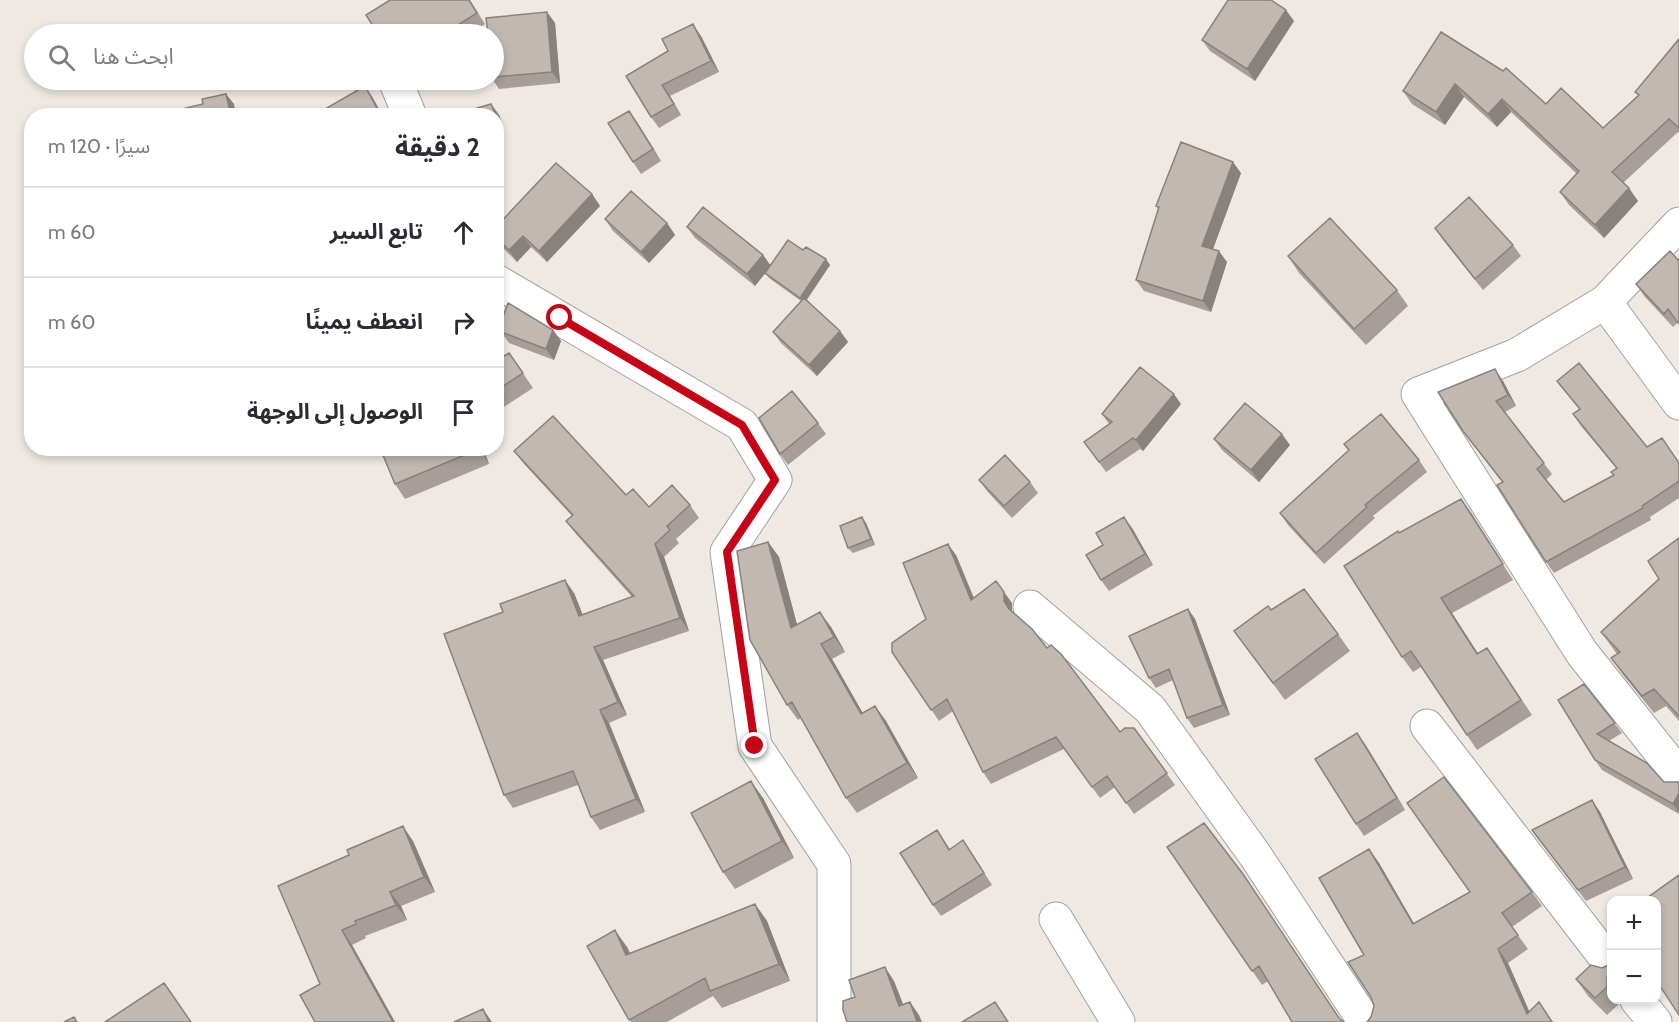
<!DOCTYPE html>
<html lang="ar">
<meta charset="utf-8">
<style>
:root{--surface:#fff;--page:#f7f7f7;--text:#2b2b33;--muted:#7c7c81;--line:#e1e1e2}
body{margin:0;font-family:Cabin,"Noto Sans Arabic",sans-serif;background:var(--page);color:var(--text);direction:rtl}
.controls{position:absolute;right:18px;bottom:18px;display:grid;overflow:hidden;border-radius:12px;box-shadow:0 3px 9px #0003}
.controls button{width:54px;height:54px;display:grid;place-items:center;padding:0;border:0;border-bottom:2px solid var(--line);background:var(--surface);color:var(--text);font:30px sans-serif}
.stop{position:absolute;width:18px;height:18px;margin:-14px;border:4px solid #c60415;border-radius:50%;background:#fff}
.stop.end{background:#c60415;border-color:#fff;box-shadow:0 2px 6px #0008}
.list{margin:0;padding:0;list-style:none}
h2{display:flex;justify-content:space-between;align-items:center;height:78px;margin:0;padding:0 24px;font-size:26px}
h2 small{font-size:20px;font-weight:400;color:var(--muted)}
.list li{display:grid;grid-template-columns:39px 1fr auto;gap:18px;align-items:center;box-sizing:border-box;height:90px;padding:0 24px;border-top:2px solid var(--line)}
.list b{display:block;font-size:22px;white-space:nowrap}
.list em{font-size:20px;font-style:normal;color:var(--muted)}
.icon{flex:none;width:33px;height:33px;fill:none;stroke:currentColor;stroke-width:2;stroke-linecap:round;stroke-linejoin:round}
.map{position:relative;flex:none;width:1679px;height:1022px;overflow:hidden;direction:ltr}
.search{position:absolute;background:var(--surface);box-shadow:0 3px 9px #0003;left:24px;top:24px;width:480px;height:66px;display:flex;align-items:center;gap:15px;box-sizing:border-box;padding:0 21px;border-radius:33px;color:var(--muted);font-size:22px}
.panel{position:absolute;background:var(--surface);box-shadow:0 3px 9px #0003;left:24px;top:108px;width:480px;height:348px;border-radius:24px;direction:rtl}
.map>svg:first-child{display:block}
</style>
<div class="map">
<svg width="1679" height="1022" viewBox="0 0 1679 1022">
<rect width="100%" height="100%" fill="#eee9e2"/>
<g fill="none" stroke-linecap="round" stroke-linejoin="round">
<defs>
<path id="minor" d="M395,80L410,116
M1679,224L1605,302L1517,355L1418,394L1582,653L1679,775
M496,281L742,425L775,480L727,552L755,746L834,864V1022
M1605,302L1679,403
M1030,607L1150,709L1255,855L1365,1022
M1427,726L1612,966
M1056,919L1118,1022
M1637,1000L1655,1022"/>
</defs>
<!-- minor casing -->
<use href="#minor" stroke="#a1a1a1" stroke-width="35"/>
<!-- minor -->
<use href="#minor" stroke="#fff" stroke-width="33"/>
</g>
<!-- wall -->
<path fill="#a79e99" d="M470,0L485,24L470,34H378Z
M547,12L555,23L560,83L499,89L493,80L494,34Z
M1294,21L1255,81L1210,51L1202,40Z
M1441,32L1546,104L1603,128L1638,95L1635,92L1679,39V133L1678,132L1623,183L1638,201L1604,238L1569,205L1560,192L1577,174L1511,112L1497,127L1464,97L1445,125L1412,104L1403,91Z
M701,36L719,72L670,96L681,115L659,128L651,117L626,76Z
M491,104L499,115L503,125L496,129V116H451Z
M637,122L661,161L641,174L633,162Z
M1241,173L1213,249L1227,262L1211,312L1144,291L1136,280L1158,209L1156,206Z
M592,194L600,206L547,262L531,247L517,262L496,241V227Z
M605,219L667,223L675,235L649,263L613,231Z
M687,227L763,255L770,265L803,250L830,265L807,300L840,331L848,342L817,376L781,343L773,332L801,301L769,278L765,273L755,286L695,238Z
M1435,228L1513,245L1521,256L1483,290L1443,240Z
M1670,251L1678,322L1673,327L1645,297L1636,284Z
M1288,256L1397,290L1408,306L1366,345L1299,273Z
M553,330L561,341L554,360L509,343L501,332Z
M509,353L533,388L496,412V361Z
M1503,381L1516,406L1505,412L1552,474L1546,480L1564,502L1614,475L1616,468L1581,426L1573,414L1579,409L1557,381L1647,447L1679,463V498L1650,517L1651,520L1554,573L1546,562L1502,482L1463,431Z
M1181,404L1143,451L1140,449L1106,472L1084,442L1109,424L1102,414Z
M818,423L826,434L788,465L780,454Z
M1214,439L1290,445L1259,482L1222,450Z
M1344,444L1419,460L1427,472L1373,516L1375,518L1324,564L1288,525L1280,513L1349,451Z
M380,448H483L489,464L405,499L395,484Z
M514,451L626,495L649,507L690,505L699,518L676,539L679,543L664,557L689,631L603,660L627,715L609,723L645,812L600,830L591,817L578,785L513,808L504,795L574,593L583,615L632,597L576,534L566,521L572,516L524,464Z
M979,480L1030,482L1038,493L1012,518L987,491Z
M1461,499L1513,580L1452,613L1478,654L1487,648L1532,715L1477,750L1421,667L1413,672L1402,657L1399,533Z
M866,523L875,545L853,553L848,548Z
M1132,528L1153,565L1109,591L1101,580Z
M1679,538V721L1666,706L1654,713L1623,675L1611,658L1617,654L1601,632L1659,579Z
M768,542L779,557L797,625L831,627L845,652L832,659L862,713L875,706L886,721L918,778L857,813L846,798L801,718L798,720L787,705Z
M956,555L974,598L1012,603V612L1047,648L1120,732L1134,728L1175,785L1134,814L1115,787L1100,798L1064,749L991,784L983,772L953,711L939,721L892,652L926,619Z
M1188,609L1195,619L1230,715L1194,728L1187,718L1173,680L1156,688L1149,678Z
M1271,610L1338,634L1350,651L1285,700L1234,631Z
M1584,684L1622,733L1609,741L1664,782H1679V814L1602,770L1595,760Z
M1365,744L1405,810L1364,836L1356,824Z
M763,798L794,858L735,889L723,872Z
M1592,800L1600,812L1633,879L1586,901L1532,830Z
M937,830L950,849L971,852L992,885L941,916L933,905Z
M413,841L435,892L401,906L407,920L365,936L366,938L352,945L395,1022H315L320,984L349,855Z
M1167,847L1340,1019L1268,981L1262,985Z
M1369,849L1379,863L1414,924L1532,892L1542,906L1512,927L1528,949L1508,963L1529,1012L1539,1002L1553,1022H1367L1371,1017L1374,1006Z
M755,904L767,921L790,981L722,1008L713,996L667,1022H631L587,946L627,947L630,953Z
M1611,964V999H1619V1004L1607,1015L1588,996L1576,979Z"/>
<!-- shaded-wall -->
<path fill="#88817d" d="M1286,10L1294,21L1255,81L1247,69Z
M547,12L555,23L560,83L552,72Z
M693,24L701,36L719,72L711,61Z
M1455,84L1464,97L1445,125L1436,112Z
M662,85L670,96L681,115L674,104Z
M365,86L373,98L383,116H381Z
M226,94L234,104L236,116H231Z
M1502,99L1511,112L1497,127L1488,114Z
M491,104L499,115L503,125L495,113Z
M629,111L637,122L661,161L653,149Z
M1233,162L1241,173L1210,257L1202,246Z
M1629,188L1638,201L1604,238L1595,225Z
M592,194L600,206L547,262L539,251Z
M667,223L675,235L649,263L641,252Z
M523,236L531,247L517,262L509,250Z
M1219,251L1227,262L1211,312L1203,301Z
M763,255L771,266L755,286L747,274Z
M826,259L830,265L804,303L800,298Z
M553,330L561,341L554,360L546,349Z
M840,331L848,342L817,376L809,365Z
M1495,369L1503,381L1516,406L1508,395Z
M1174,394L1181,404L1143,451L1136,440Z
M1282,434L1290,445L1259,482L1251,470Z
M479,448H483L489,464Z
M1461,499L1472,514L1513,580L1503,564Z
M862,517L866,523L875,545L871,539Z
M1124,517L1132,528L1153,565L1145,554Z
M768,542L779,557L802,643L791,628Z
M655,544L664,557L689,631L680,618Z
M948,544L956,555L979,611L971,600Z
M565,580L574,593L588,629L579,616Z
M1004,592L1012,603V613L1004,601Z
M1441,598L1452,613L1488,669L1477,654Z
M1188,609L1195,619L1230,715L1223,705Z
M820,612L831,627L845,652L834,637Z
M821,644L832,659L872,729L861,714Z
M594,647L603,660L627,715L618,702Z
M875,706L886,721L918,778L907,763Z
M600,710L609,723L645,812L636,799Z
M1357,733L1365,744L1405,810L1397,798Z
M751,781L763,798L794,858L782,841Z
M1679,793V813L1673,804Z
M1592,800L1600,812L1633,879L1625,867Z
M403,826L413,841L435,892L424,877Z
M1369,849L1379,863L1423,939L1413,924Z
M390,892L401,906L407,920L396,905Z
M755,904L767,921L790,981L779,964Z
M342,930L352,945L395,1022H393Z
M615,930L627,947L638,971L626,955Z
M1498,949L1508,963L1534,1022L1527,1014Z
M885,967L894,981L909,1019L899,1006Z
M1611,971V994L1607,987V977Z
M910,1002L919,1015L922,1022H917Z
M483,1009L492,1022H489Z"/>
<!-- building -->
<path fill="#c2b8b2" stroke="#88817d" stroke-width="1.5" d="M390,0H469L477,13L444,34H378L366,15Z
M1228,0H1271L1286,10L1247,69L1202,40Z
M547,12L552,72L494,77V34H488L486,18Z
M693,24L711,61L662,85L674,104L651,117L626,76L668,51L662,39Z
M1441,32L1503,71L1506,68L1546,104L1561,88L1603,128L1639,95L1635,92L1679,39V128L1669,119L1612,172L1629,188L1595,225L1560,192L1579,171L1502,99L1488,114L1455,84L1436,112L1403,91Z
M365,86L381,116H329L325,109Z
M226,94L231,116H152L203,104L202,99Z
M491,104L495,113L492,116H451Z
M629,111L653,149L633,162L608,123Z
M1181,142L1233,162L1202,246L1219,251L1203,301L1136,280L1159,207L1156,206Z
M556,163L592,194L539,251L523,236L509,250L496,238V227Z
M631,191L667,223L641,252L605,219Z
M1469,197L1513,245L1475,279L1435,228Z
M703,207L763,255L747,274L687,227Z
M1330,218L1397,290L1354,329L1288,256Z
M788,240L803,250L806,247L826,259L800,298L765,273Z
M1670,251L1678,260L1679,259V324L1668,309L1664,314L1636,284Z
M804,298L840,331L809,365L773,332Z
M508,303L553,330L546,349L501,332V322Z
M509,353L523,373L496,391V361Z
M1579,363L1647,447L1662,438L1679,463V481L1642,506L1643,508L1546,562L1497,485L1503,482L1463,431L1438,392L1495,369L1508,395L1496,401L1544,463L1537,469L1564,502L1614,475L1611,472L1617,468L1573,414L1580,409L1557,381Z
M1140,367L1174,394L1136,440L1133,438L1099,462L1084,442L1112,422L1102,414Z
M792,391L818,423L780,454L759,418Z
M1245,403L1282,434L1251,470L1214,439Z
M1381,414L1419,460L1365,505L1367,507L1316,553L1280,513L1349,450L1344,444Z
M553,416L626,495L633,489L649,507L672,485L690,505L667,526L670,530L655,544L680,618L594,647L618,702L600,710L636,799L591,817L573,771L504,795L444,634L503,612L500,604L565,580L579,616L634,596L566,521L573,515L514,451Z
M380,448H479V449L395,484Z
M1005,455L1030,482L1004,506L979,480Z
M1461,499L1503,564L1441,598L1477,654L1487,648L1521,700L1467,735L1411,651L1402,657L1344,566L1398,531L1399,533Z
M862,517L871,539L848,548L840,526Z
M1124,517L1145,554L1101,580L1086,555L1103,545L1096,533Z
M1679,538V716L1654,689L1642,696L1611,658L1620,652L1601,632L1659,579L1648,561Z
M768,542L791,628L820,612L834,637L821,644L861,714L875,706L907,763L846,798L792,702L787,705L750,640L737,551Z
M948,544L971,600L996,581L1004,592V601L1009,609L1032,629L1047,648L1051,645L1061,654L1120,732L1125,728H1134L1167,773L1126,803L1107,776L1092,787L1056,737L983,772L947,699L931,710L892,652V643L926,619L903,563Z
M1304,589L1338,634L1273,683L1234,631L1268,606L1271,610Z
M1188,609L1223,705L1187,718L1169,669L1149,678L1129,636Z
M1584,684L1615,723L1597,734L1647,763L1664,782H1679V793L1673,804L1595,760L1558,700Z
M1357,733L1397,798L1356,824L1315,759Z
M1444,777L1532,892L1502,913L1518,935L1498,949L1527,1014L1539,1002L1552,1022H1367L1371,1017L1374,1006L1371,997L1348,962L1364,955L1319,878L1369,849L1413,924L1470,892L1407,803Z
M751,781L782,841L723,872L691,813Z
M1592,800L1625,867L1578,890L1532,830Z
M1204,823L1243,874L1339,1018L1344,1022H1292L1259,966L1252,971L1167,847Z
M403,826L424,877L390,892L396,905L355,921L356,924L342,930L393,1022H315L300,995L320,984L278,886L349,855L347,850Z
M937,830L949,850L963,840L984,873L933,905L900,853Z
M1679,875V1015L1656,980V900H1644Z
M755,904L779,964L710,991L705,978L629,1020L587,946L615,930L626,955Z
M1611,964V971L1607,977V987L1595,998L1576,979L1591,965L1602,968Z
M885,967L899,1006L910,1002L917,1022H847L843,1010V1001L855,997L849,980Z
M164,983L191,1022H105Z
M995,1002L1008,1022H962Z
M483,1009L489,1022H454Z
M74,1017L77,1022H64Z"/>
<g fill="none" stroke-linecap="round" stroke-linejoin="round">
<!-- route -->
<path stroke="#c60415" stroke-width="8" d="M560,318L742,425L775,480L727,552L755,746"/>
</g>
</svg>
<div class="controls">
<button>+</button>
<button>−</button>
</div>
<div class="stop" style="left:560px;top:318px"></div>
<div class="stop end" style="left:755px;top:746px"></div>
<div class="search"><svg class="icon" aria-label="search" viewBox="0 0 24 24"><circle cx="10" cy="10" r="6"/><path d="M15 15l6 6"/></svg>ابحث هنا</div>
<section class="panel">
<h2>2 دقيقة<small>سيرًا · 120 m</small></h2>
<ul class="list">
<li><svg class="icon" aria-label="ahead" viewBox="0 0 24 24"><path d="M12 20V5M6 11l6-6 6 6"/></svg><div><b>تابع السير</b></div><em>60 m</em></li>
<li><svg class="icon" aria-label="right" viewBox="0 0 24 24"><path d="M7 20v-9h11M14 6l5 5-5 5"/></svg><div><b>انعطف يمينًا</b></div><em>60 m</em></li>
<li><svg class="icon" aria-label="arrive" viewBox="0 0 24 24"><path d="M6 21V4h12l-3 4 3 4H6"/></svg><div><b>الوصول إلى الوجهة</b></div></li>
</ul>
</section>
</div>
